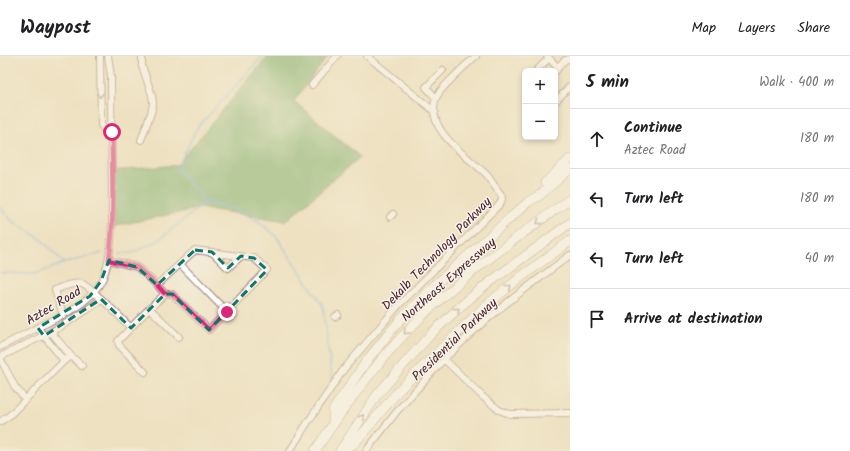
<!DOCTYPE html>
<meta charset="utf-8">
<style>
:root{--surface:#fff;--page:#f2f2f2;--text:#202124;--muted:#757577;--line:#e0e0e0}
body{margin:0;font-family:Kalam,sans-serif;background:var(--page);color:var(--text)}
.controls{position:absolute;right:12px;top:12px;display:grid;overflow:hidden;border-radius:6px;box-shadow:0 2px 6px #0003}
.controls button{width:36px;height:36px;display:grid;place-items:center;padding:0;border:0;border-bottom:1px solid var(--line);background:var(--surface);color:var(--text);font:20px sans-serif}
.stop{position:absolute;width:12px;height:12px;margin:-9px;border:3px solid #db2777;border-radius:50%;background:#fff}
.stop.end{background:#db2777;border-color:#fff;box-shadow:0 1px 4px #0008}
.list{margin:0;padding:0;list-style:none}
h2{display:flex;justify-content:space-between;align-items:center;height:52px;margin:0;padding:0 16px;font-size:17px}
h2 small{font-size:13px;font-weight:400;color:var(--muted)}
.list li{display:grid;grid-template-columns:26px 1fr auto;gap:12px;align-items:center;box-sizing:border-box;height:60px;padding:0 16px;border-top:1px solid var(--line)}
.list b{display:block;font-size:15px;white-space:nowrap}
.list p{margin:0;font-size:13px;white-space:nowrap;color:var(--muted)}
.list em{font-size:13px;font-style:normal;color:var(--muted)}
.icon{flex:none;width:22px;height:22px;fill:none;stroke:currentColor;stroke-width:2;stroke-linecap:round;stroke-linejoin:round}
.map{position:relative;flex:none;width:570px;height:395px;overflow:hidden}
header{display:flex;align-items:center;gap:24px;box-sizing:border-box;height:56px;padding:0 20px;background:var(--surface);border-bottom:1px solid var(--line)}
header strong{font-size:19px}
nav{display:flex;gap:22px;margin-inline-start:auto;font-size:14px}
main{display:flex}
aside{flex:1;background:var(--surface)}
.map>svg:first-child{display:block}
</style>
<header>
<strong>Waypost</strong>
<nav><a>Map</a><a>Layers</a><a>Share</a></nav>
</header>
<main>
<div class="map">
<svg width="570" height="395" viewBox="0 0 570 395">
<rect width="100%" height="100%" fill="#f7f3e8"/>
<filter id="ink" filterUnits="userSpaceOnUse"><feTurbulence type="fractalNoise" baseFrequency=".025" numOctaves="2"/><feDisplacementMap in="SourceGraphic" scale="8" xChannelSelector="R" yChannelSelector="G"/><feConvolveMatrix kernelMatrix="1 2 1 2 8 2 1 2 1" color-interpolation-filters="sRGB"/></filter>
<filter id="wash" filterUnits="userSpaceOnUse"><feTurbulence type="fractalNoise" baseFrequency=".012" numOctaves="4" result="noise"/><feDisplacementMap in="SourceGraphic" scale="16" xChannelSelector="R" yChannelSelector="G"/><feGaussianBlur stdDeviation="0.9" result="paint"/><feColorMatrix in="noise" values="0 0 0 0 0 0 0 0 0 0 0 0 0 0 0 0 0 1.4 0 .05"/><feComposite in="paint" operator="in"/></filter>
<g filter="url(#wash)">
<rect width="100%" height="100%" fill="#eee1c1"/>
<!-- forest -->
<path fill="#76ae6c" stroke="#60664c" d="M268,0H328L294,45L360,101L286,165L201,152L111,171V115L177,109Z"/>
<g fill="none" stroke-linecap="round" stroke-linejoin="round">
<!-- stream -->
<path stroke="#71a9e0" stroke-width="1.5" d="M263,0L197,72L177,113L206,146L234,152L258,165L276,180L323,250L332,323
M0,151L11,164L41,183L64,207
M120,197H132L156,186L206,146
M0,217L35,218L65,207L102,197"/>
</g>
</g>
<g filter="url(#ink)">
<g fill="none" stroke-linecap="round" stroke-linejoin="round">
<defs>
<path id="minor" d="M100,0L101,69L103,72L112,76
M367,0L435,56
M547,0L558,12L555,16
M558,12C561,8 564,2 570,3
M536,15L549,2
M312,29L337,0
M436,42L426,31L443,14
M555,46L570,30
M141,84L151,57L153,48L152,39L142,10V0
M390,161L393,158
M212,196L228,212L241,200
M109,204L137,211L157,229L165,238H172L209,274L267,214L254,202L195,194L157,229
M180,208L227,256
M150,253L179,281
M63,259L55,234C63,231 74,226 82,228C90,230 123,264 131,272
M335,261L338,259
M38,272L44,280L64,305
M51,276C69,266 86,256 101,243
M0,291C16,283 31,275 47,267C67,257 91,246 102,224C110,205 111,187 112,167L111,20L108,0
M0,301L51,276L71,300L82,310
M0,302L15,331L25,343
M444,303L483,341L499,354L510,358L570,357
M145,316L119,289L118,285L144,258L165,238
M0,366L10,359L64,305L71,300
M290,395L306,369L344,313L397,251L498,150C500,148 502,146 502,142C502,138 498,135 496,132C493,128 490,123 487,119C468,100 424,75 436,42C441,31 466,9 476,0
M366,395L398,354L444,303L477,272L508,246L570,199"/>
<path id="highway" d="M545,127L570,103
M333,369V354L368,303L400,264L436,228L528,146L540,139L570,113
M341,394L354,388L399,334L483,252L521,221L570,185
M315,395C344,351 375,308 412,270C459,222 515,183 570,143
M340,395L377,339L391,323L430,279L463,248L490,226L570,167"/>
</defs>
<!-- minor casing -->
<use href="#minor" stroke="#9c8076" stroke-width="8"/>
<!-- highway casing -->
<use href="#highway" stroke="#9c8076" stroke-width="10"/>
<!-- minor -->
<use href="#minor" stroke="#fff" stroke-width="6"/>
<!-- highway -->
<use href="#highway" stroke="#fff" stroke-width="9"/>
</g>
<!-- one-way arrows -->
<defs><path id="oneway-chevron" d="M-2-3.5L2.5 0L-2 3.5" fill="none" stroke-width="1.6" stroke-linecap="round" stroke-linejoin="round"/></defs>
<g stroke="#ae9aa0">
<use href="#oneway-chevron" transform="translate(100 39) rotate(89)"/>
<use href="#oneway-chevron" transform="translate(539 166) rotate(144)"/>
<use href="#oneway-chevron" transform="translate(509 231) rotate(-39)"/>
<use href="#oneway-chevron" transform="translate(457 254) rotate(-42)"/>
<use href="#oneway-chevron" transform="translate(406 276) rotate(133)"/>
<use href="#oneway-chevron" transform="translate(362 361) rotate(-56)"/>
</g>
</g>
<g fill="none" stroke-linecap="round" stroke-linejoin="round" filter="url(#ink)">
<!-- route -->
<path stroke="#db2777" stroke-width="5" d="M112,76C112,118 115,162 109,204L137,211L157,229L165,238H172L209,274L227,256"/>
</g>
<!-- marked area -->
<path d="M0 0H570V395H0ZM195,194L212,196L228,212L241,200L254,202L267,214L209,274L172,238H165L131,272L101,243L44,280L38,272L90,240L101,225L109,204L137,211L157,229Z" fill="#eee1c1" fill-opacity=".55" fill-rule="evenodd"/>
<path fill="none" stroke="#0f766e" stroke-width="3" stroke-dasharray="8 5" stroke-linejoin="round" d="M195,194L212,196L228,212L241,200L254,202L267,214L209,274L172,238H165L131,272L101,243L44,280L38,272L90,240L101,225L109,204L137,211L157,229Z"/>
<g text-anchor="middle" stroke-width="3" stroke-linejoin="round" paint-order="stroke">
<!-- street labels -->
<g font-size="13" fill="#4a1f2b" stroke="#f7f3e8">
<text transform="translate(436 197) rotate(-46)" y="5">Dekalb Technology Parkway</text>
<text transform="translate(448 223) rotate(-41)" y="5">Northeast Expressway</text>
<text transform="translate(53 249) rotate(-31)" y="5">Aztec Road</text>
<text transform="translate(454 283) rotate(-44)" y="5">Presidential Parkway</text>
</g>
</g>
</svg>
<div class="controls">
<button>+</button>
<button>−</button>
</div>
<div class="stop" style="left:112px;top:76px"></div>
<div class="stop end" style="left:227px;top:256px"></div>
</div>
<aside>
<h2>5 min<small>Walk · 400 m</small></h2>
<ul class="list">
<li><svg class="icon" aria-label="ahead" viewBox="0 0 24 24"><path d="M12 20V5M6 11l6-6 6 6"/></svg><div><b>Continue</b><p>Aztec Road</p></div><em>180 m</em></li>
<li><svg class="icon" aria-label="left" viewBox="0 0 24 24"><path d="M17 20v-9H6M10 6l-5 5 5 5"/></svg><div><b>Turn left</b></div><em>180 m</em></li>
<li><svg class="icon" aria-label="left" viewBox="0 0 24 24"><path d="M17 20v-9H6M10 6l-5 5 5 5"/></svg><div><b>Turn left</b></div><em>40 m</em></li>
<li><svg class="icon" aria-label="arrive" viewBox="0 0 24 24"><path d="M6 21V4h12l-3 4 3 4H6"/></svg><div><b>Arrive at destination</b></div></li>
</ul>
</aside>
</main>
